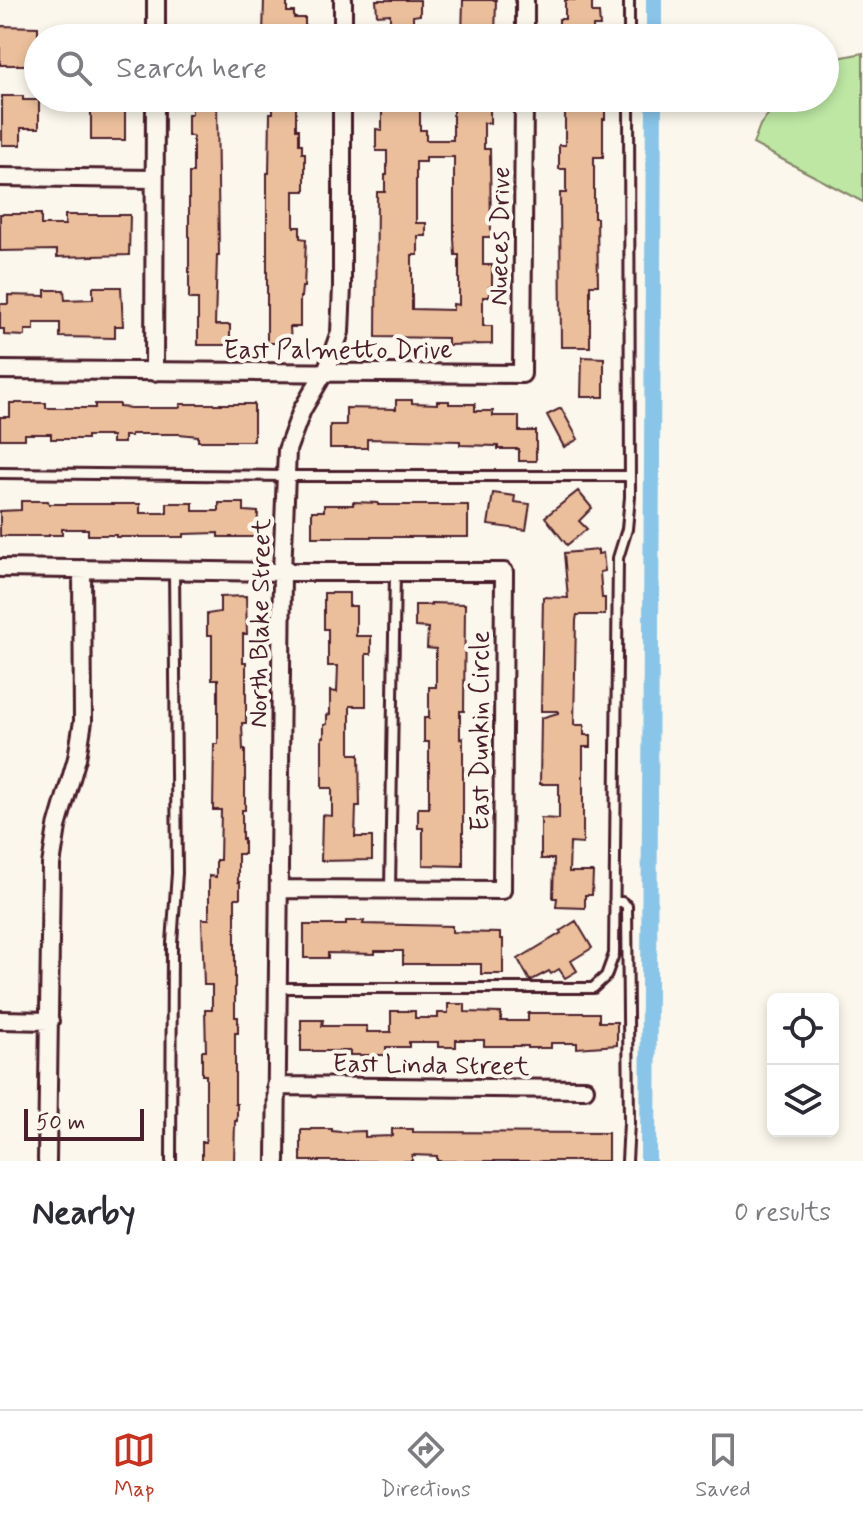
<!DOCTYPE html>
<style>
:root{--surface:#fff;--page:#f2f2f3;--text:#2b2b33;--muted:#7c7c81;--line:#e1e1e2;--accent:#c8321e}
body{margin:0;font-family:Mynerve,sans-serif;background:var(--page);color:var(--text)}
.controls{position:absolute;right:24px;bottom:24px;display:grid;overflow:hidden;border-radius:12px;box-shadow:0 4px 12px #0003}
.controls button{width:72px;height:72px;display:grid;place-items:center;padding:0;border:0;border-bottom:2px solid var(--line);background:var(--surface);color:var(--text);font:40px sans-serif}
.scale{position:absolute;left:24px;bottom:20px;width:120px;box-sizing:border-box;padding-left:8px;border:4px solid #4a1f2b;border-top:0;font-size:22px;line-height:28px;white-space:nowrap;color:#4a1f2b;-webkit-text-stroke:6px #fbf7ec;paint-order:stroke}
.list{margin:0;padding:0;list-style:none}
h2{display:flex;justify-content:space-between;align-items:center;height:104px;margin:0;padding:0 32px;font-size:34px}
h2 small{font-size:26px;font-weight:400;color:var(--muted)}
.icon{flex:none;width:44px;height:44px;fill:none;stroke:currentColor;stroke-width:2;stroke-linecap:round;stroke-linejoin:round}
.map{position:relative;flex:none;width:863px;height:1161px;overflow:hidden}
.search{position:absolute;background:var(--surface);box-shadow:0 4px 12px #0003;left:24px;right:24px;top:24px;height:88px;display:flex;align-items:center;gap:20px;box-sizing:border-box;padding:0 28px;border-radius:44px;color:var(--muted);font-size:30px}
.sheet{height:248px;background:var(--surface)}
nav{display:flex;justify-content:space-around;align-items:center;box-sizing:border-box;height:112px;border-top:2px solid var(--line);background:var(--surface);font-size:22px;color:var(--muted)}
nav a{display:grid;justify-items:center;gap:4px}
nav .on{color:var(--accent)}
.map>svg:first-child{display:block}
</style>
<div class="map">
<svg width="863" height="1161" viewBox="0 0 863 1161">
<rect width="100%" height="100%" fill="#fbf7ec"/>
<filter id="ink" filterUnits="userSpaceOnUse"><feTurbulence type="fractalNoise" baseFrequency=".0125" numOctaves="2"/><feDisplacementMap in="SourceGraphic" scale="16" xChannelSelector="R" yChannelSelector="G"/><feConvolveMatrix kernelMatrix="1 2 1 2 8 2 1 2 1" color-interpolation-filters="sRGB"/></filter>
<g filter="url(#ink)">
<!-- green -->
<path fill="#bde7a3" stroke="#848367" stroke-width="2" d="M863,53V202L753,144L760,125L781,98H825V64L843,57Z"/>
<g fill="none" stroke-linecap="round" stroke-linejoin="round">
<!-- canal -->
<path stroke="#88c5e8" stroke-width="16" d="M654,38V0
M648,1161L654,98"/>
</g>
<!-- building -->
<path fill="#ebbf9b" stroke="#4a1f2b" stroke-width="2" fill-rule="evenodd" d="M264,0H287V12H294V18H305V36L263,35Z
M376,0H420V15L413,16V34H390V14L377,15Z
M463,0H496L495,37H462Z
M565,0H592V13H599L600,26H593V37H559V19H565Z
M0,26L38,27V58H35V65H0Z
M2,96H23V100H39V128H21V145H2Z
M273,98H296V129H299V144H302V153H305V191H294V227H300V238L306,239L304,287H302L301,297H300V327H290L291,343H267V173H269L270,113H273Z
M382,98L420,99V130H426V140H453V98H490V123H484V149H490L491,237H483V265H492V287H489V297H483V326H492V344L448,345V338L376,337L377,192H385V175H387V151H376V129L382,130ZM426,157H454V239L455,255H459V305L453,304V310L412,309V255H418V236H426V223H416V162H426Z
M565,98H605V119H603V157H594V218H597L598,285H590V347H561L560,193H566V169H559V145H565Z
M91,100H125V140H91Z
M192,103H217L219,255H217L215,325H230V345H198V299H189V173H193V136H188V114H192Z
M0,214H41V225H65V215H130L129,255L57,257V250L0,251Z
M93,287H121L123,326H115V338L60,337V323H34V330H25V336L4,335V329H0V304H8V295L45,296V290H64L65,300L93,299Z
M582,357L604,358V397H581Z
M396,400H412V403L437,404V401H449V404H475V411H493V416H519V431H536V461H519V449H498V446L460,445V441L367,439V448H330V425H346V408L396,409Z
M10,403H46V408H95V404H119V407L131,408H179L180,407V404H254V441H198V436L179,434H131V436H124V443H112V436H87V439H51V434H25V439H0V417H10Z
M561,408L578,439L564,447L547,415Z
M578,491L592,508L579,521L587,529L567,545L545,517Z
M493,493L515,496L514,502L530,504L526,530L488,525Z
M21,501H48L49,504H140V513H167V503H193V511H219V503H244V511L258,512L257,537H218V533L184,534V537H116V535H88V529H62V535H49V536H0V511L21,510Z
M353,502L378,503V505H468V537H312V511H324V505H353Z
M598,550V554L603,553L605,571L600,572L602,598H605V615H577L576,620L574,725H584V735H591V747H583V844L570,843L569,872H593L592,895H585V908L556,907L557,898H553L554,859H541V818L559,819V784H540L541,718L558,713V711H541L543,597L568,598L564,553Z
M324,593H349V606H356V636H371V654H366V706H350V754H359L360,806H356L355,837H372V860L321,861L322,815L332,816V788H322V737H324V725L327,724V715L330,714V691L337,692L338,666H328V629H324Z
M246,596L247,634H243V662H246V723H242L243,750H245V810H242V839H244V854H238V882H240V898H235V1017H238V1033H235V1104H237V1121H235L234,1161H202V1142H206V1075H202V1051H206L205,1010H212V985H204L202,919H209V876L216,877V860H220L221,810H213L214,744H218V679H212V635H207V614L220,612V597Z
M431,603L465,604L464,711H460V739L463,738V866L423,865V828H418V808H429V742H424V718H429V687H436V649L427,648L428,628L415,627V605H431Z
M346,921H364L363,924L452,926V932L500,933V939H503V974H481V964H403V951H375V954L328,953V958H304V925H346Z
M576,921L592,948L571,961L577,971L565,978L559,969L551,974L549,971L530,981L518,959L561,933L560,931Z
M448,1004H465V1012L501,1013V1021H528V1013H599V1022H617V1045L577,1048V1043H551V1048H528V1046H484V1040H456V1047H438V1042H409V1047H386V1055H350V1051H301V1020H323L322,1026H367V1032H391V1011H415V1018H438V1013H448Z
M311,1129H332V1131L340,1132L365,1131V1137L392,1136V1129H413V1132L608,1133V1161H437V1156L412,1155V1161H301V1130H311Z"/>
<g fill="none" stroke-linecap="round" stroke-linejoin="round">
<defs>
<path id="lane" d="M629,0V38
M0,473L285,476H630
M390,890L395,572
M614,902H622L627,906L629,1123L627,1161
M278,988H593L606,976L614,954L618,558L627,529L630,497L629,98
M171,1161L172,943L177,873L174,571"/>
<path id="street" d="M156,38V0
M343,38V0
M525,38V0
M0,177L154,179
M0,370L522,374L524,98
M154,372L155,98
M0,568L282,572H504L502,890L280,889
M0,1020L50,1021
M276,1086L585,1089
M47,1161L51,865L57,827L77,758L83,721L82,569
M276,1161L282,572L287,450L302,410L328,366L340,332L342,287V98"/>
</defs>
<!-- lane casing -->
<use href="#lane" stroke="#4a1f2b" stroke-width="14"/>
<!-- street casing -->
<use href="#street" stroke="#4a1f2b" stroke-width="22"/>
<!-- lane -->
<use href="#lane" stroke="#fbf7ec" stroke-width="8"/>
<!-- street -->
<use href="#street" stroke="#fbf7ec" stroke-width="16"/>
</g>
</g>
<g text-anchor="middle" stroke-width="8" stroke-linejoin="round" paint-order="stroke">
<!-- street labels -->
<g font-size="26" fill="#4a1f2b" stroke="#fbf7ec">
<text transform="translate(499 236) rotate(-89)" y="9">Nueces Drive</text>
<text x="338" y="358">East Palmetto Drive</text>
<text transform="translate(259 623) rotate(-89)" y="9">North Blake Street</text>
<text transform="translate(479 731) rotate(-90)" y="9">East Dunkin Circle</text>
<text transform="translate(431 1064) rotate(1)" y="9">East Linda Street</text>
</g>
</g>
</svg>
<div class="controls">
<button><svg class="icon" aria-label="locate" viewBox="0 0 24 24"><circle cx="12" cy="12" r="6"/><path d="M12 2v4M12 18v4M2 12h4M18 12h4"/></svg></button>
<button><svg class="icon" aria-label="layers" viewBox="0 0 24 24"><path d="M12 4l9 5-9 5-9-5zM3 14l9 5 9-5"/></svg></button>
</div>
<div class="scale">50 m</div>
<div class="search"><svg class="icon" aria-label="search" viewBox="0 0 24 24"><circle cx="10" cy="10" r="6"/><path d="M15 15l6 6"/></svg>Search here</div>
</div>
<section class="sheet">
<h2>Nearby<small>0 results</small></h2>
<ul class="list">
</ul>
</section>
<nav>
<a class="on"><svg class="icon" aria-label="map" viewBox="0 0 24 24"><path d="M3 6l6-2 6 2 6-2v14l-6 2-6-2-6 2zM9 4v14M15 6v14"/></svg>Map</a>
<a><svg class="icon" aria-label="directions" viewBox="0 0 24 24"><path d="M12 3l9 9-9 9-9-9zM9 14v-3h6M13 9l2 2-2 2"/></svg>Directions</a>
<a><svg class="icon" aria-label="saved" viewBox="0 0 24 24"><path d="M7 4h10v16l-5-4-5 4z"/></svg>Saved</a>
</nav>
